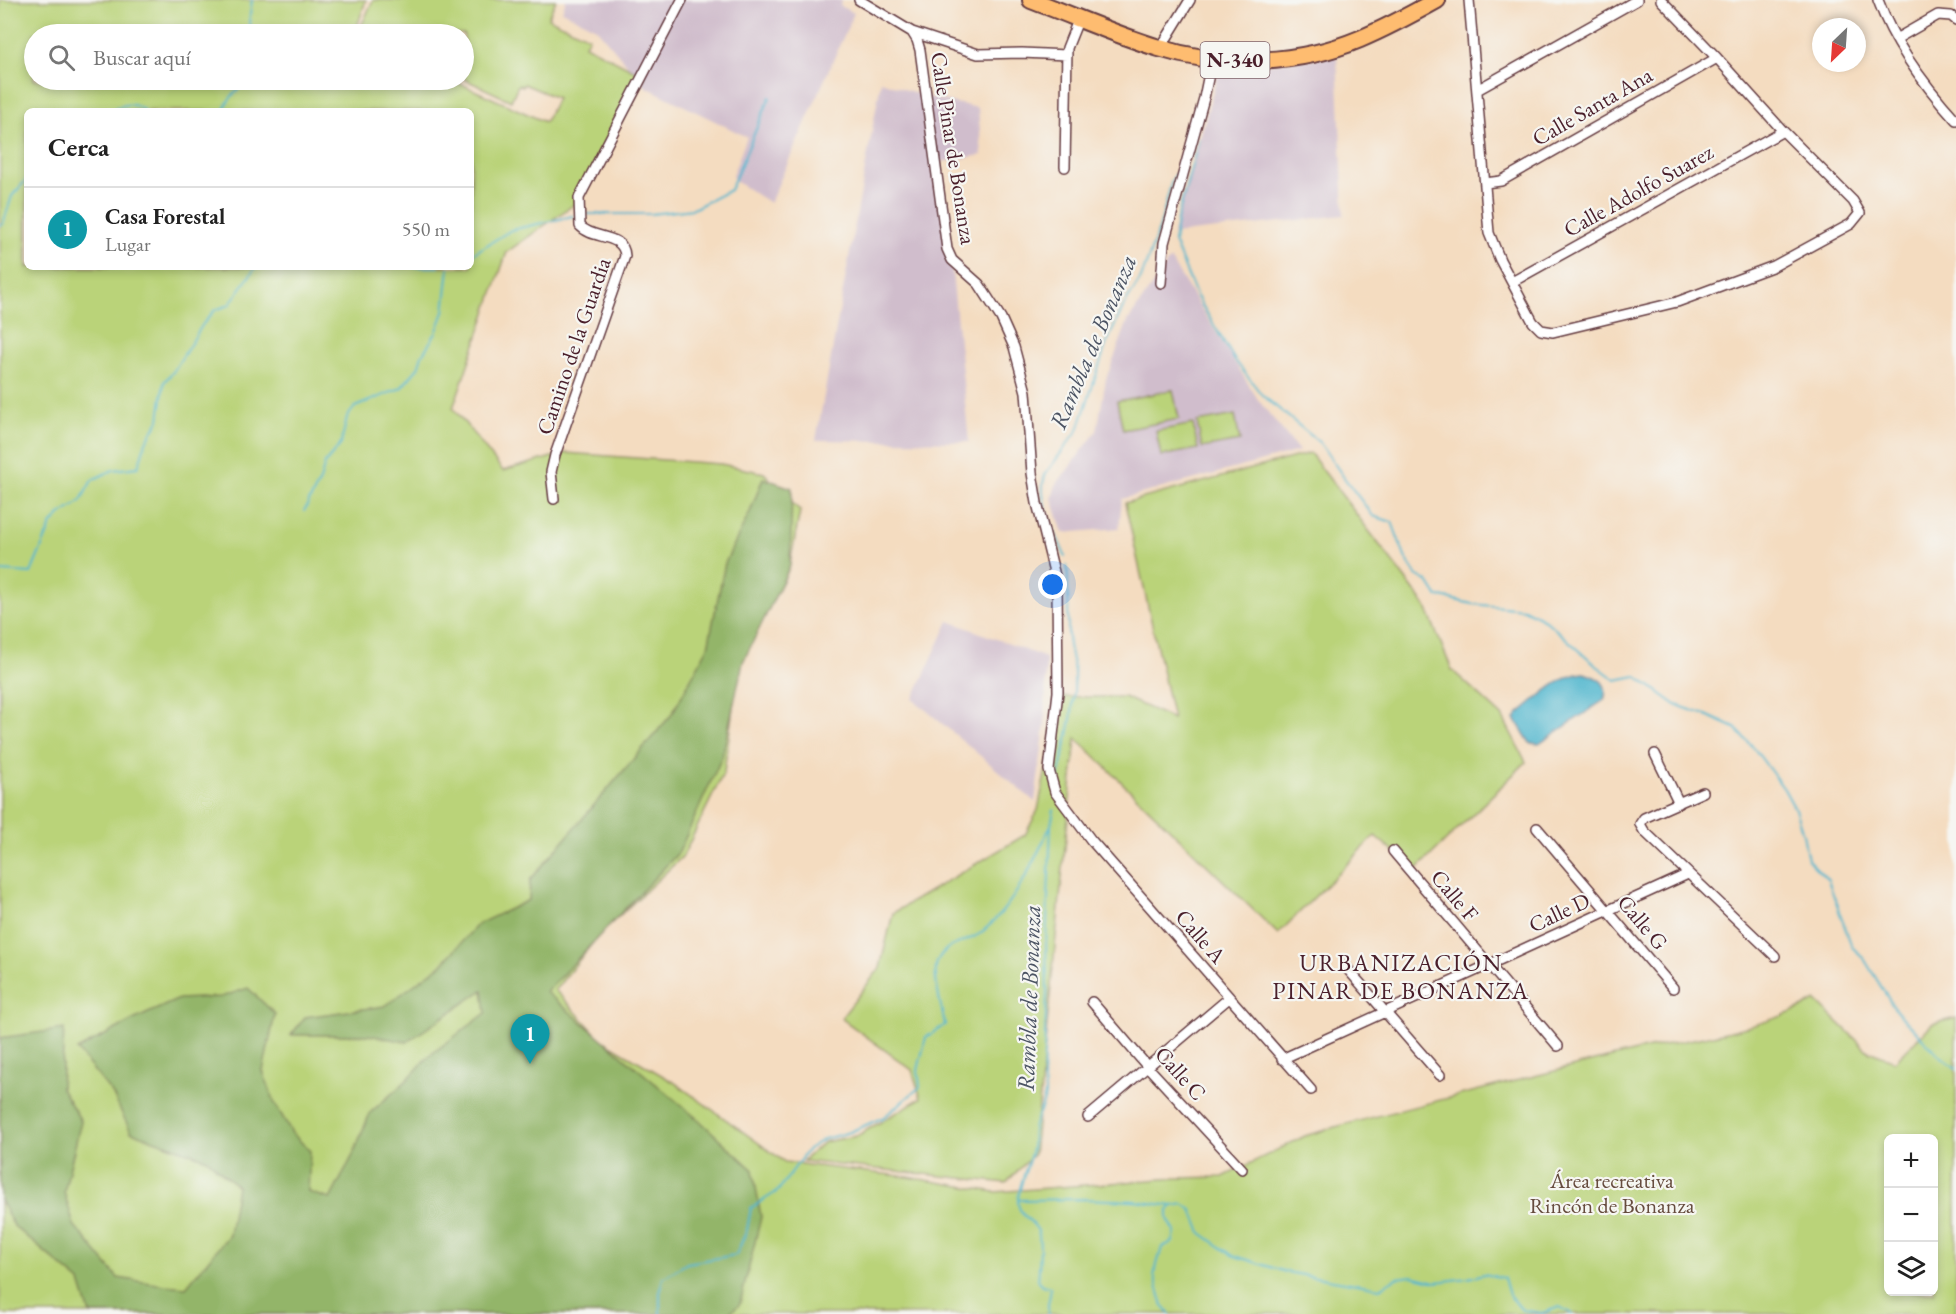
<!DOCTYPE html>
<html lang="es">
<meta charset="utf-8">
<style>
:root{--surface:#fff;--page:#f2f2f2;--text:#222;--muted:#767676;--line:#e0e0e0;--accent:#b5179e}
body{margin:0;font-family:"EB Garamond",serif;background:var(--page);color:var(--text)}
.controls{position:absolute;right:18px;bottom:18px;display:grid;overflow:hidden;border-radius:9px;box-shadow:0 3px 9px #0003}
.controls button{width:54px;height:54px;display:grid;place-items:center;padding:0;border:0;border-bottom:2px solid var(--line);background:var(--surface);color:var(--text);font:30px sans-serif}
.compass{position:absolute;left:1812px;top:18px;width:54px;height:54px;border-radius:50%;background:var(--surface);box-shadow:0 3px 9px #0003;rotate:205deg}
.you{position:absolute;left:1053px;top:585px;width:21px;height:21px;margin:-15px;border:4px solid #fff;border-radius:50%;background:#1a73e8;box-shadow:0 0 0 9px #1a73e833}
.badge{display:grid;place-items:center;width:39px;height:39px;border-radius:50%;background:var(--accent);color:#fff;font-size:20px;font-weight:700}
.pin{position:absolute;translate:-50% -50px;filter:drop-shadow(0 2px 3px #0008)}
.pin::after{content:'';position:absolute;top:32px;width:21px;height:18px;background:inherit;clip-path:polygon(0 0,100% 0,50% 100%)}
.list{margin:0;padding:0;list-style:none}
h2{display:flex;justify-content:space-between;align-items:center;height:78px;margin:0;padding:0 24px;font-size:26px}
h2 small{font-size:20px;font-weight:400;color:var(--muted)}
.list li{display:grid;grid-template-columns:39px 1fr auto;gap:18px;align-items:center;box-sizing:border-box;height:84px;padding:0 24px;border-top:2px solid var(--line)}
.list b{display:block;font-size:22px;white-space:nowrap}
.list p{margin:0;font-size:20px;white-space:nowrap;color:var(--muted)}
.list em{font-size:20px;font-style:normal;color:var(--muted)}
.icon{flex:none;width:33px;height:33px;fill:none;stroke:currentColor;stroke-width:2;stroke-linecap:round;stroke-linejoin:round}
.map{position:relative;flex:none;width:1956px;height:1314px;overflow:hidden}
.search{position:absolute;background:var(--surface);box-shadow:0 3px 9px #0003;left:24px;top:24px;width:450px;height:66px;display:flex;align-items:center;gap:15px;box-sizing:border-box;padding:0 21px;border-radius:33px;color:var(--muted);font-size:22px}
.panel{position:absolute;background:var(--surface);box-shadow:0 3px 9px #0003;left:24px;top:108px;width:450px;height:162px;border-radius:9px}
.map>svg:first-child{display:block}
</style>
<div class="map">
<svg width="1956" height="1314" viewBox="0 0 1956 1314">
<rect width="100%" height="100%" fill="#f6f6f2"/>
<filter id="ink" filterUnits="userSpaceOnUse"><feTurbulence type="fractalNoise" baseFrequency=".0167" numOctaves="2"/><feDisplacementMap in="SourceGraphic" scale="12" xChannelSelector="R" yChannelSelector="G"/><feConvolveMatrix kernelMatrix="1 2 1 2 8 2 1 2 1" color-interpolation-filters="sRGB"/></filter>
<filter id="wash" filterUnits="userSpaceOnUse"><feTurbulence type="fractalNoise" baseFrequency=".008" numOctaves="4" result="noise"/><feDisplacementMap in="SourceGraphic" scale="24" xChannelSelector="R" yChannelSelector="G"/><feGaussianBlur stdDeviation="1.35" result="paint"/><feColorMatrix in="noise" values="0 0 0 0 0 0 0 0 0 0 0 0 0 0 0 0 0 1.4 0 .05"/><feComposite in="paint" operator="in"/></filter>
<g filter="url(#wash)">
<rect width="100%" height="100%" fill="#f4dcc0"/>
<!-- industrial -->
<path fill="#d0bdcc" d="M566,0H842L840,6L854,13L770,203L735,181L732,176L747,137L646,87L596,28L562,11Z
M1337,56L1344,215L1173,234L1219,70Z
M881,81L924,96L978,108L982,155L941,162L969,442L816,440Z
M1170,259L1259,401L1299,451L1122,499L1119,528L1063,533L1052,498L1056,485L1097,431L1106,379L1128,321Z
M949,621L1046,658L1045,724L1035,802L913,699Z"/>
<!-- green -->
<path fill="#bad379" stroke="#827952" stroke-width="1.5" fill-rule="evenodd" d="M0,0H366L356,30L349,29L359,34H34V80H452L545,122L557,98L524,84L523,86L518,85L511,101L464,79V34H365L359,31L373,0H556L548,18L589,37L585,45L645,76L576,203L507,252L453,408L503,471L566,453L721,464L764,473L800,511L789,569L739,665L724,772L683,856L600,934L555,990L602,1040L675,1083L785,1162L908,1177L995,1192L1176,1178L1223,1177L1305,1136L1335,1127C1437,1101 1539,1074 1641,1050C1698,1037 1763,1029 1816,1001L1868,1051L1895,1061L1932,1024L1956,1018V1314H0ZM27,111H471V267H27ZM1888,1138H1934V1292H1888Z
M1173,390L1179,419L1123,430L1117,401Z
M1235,415L1240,441L1202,448L1197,422Z
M1193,424L1198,449L1161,456L1156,431Z
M1310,453L1425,605L1452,670L1502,716L1526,762L1416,870L1375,836L1278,934L1076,738L1034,1154L1006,1183L803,1161L824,1142L857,1136L921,1098L912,1070L841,1018L880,968L893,913L1025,835L1038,810L1060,697H1124L1173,719L1125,503Z"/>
<!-- forest -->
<path fill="#93b569" stroke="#6e6a4a" stroke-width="1.5" d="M763,478L792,488L790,566L743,662L722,757L679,852L546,992L700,1121L753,1170L761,1217L740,1304L728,1314H90L80,1282L14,1226L0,1200V1038L64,1029L61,1088L81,1121L64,1192L74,1225L118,1278L164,1285L186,1287L229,1235L237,1186L207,1159L131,1132L112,1093L77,1050L133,1020L179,999L221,997L248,988L275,1014L263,1071L274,1102L292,1133L310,1151L308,1192L330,1199L352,1157L370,1113L406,1081L430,1055L486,1013L483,990L407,1042L368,1035H291L305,1017L385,1006L441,965L478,924L529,900L530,880L672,714L708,647L725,563L750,512Z"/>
<!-- water -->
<path fill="#50b6ce" stroke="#4d6a7c" stroke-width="1.5" d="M1584,673C1599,678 1610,683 1604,700L1539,744L1530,743L1515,719L1518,714C1537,699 1559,675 1584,673Z"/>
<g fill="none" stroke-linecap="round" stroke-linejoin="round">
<!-- stream -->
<path stroke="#50b6ce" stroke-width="2" d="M252,0L249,22L253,34
M110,111C124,104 132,101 145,111
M224,111C227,98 239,89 248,80
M1199,139L1177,220L1174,242L1196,295L1234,359L1262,395L1320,443L1345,479L1373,516L1392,522L1405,557L1416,575L1428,582L1437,596L1472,604L1524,609L1545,620L1597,666L1616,680L1636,676L1676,705L1706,715L1735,728L1753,747L1784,789L1795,809L1803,834L1808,860L1828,880L1852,947L1863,957L1896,1011L1938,1054L1956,1068
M585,214H651L693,209L730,190L770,97
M0,225L3,224L12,196L27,179
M471,255L511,230L573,216
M412,267H439
M304,511L320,481L325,463L341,444L347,417L355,407L401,388L418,368L422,355L436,333L444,312L449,267
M1065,556C1055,531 1035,500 1046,473L1078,430L1106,345L1123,307L1141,278L1160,226L1172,180L1178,171
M0,571L31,573L51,525L60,515L80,502L92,480L113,470L138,467L146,442L159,420L164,382L173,372L203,324L215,310L229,305L256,267
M1058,778C1066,743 1076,709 1074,672C1073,660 1068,648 1068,635C1068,612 1069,589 1067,565
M1018,1200L1084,1199L1134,1201L1173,1206L1184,1204L1192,1210L1201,1233L1232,1255L1286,1272L1380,1288L1396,1278L1412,1276L1436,1282L1468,1278L1484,1274L1504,1278L1509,1295L1522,1310L1542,1313L1560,1307L1572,1314
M660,1314V1289L663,1278L687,1263L736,1255L747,1230L751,1208L778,1191L808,1149L824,1139L850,1132L884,1117L920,1087L918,1070L926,1037L945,1025C942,1008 932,976 937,962C945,942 967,944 982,932C1015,905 1033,863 1051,825
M1049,1314C1045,1301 1052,1299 1050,1287L1042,1285L1038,1281C1039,1269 1042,1242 1038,1231C1033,1220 1017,1214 1018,1201C1019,1184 1027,1169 1031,1153C1034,1144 1031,1134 1034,1125C1041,1106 1049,1099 1043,1078L1047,992L1046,944L1051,825L1054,810
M1170,1314L1163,1306L1154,1275L1162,1247L1173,1242L1175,1232L1168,1219V1211L1172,1206"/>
</g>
</g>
<g filter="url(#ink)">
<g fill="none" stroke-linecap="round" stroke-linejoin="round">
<defs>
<path id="minor" d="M859,0L912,32L917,40L920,50L947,249L952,260L979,284L1001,318L1014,347L1026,392L1032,473L1037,503L1057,584L1058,692L1049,770L1055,792L1091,840L1311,1090
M1469,0L1489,233L1500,260L1533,322L1541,330L1553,332L1677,302L1774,266L1851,224L1860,213L1853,201L1783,131L1717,58L1661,0
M1878,0C1894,44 1925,86 1956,120
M912,32L978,54L1022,53L1067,55
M1896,39L1938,15L1951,16L1956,20
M1160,49L1190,0
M1477,90L1637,0
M1065,167L1067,48L1079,18
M1485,183L1501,181L1717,58
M1512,282L1783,131
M1161,283L1164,243L1204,98L1212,59
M554,499L551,472L555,455L625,256C624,233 593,240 580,226L579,198L682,0
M1655,754L1679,803
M1703,792L1644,818L1640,824L1644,831L1775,956
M1537,828L1673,988
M1393,851L1558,1046
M1345,966L1440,1075
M1092,1002L1147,1066L1242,1169
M1282,1059L1688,874
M1088,1117L1229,998"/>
<path id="trunk" d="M1031,0C1074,16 1116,35 1159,48C1223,68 1298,65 1360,39C1386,28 1412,14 1437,0"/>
</defs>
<!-- minor casing -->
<use href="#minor" stroke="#643b41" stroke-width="12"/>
<!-- trunk casing -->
<use href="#trunk" stroke="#643b41" stroke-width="20"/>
<!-- minor -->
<use href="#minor" stroke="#fff" stroke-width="9"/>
<!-- trunk -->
<use href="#trunk" stroke="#febc70" stroke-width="16"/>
</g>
</g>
<g text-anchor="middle" stroke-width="4.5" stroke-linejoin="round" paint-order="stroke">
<!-- shield labels -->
<rect fill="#f6f6f2" stroke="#7e6067" stroke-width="1.5" x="1200.5" y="42" width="69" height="36" rx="4.5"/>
<g font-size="21" font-weight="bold" fill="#4a1f2b">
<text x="1235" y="67">N-340</text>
</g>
<!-- street labels -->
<g font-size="22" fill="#4a1f2b" stroke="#f6f6f2">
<text transform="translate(1592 106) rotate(-30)" y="8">Calle Santa Ana</text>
<text transform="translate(954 148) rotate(81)" y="8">Calle Pinar de Bonanza</text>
<text transform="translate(1638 190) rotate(-29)" y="8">Calle Adolfo Suarez</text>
<text transform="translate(573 346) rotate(-71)" y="8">Camino de la Guardia</text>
<text transform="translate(1455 895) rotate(50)" y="8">Calle F</text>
<text transform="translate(1559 912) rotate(-25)" y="8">Calle D</text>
<text transform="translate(1643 922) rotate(50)" y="8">Calle G</text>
<text transform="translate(1201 936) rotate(49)" y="8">Calle A</text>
<text transform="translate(1181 1073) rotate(48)" y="8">Calle C</text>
</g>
<!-- park labels -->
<g font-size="22" fill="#664c3e" stroke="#f6f6f2">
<text x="1612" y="1188">Área recreativa<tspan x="1612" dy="25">Rincón de Bonanza</tspan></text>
</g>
<!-- water labels -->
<g font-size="24" font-style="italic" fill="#4c5464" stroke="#f6f6f2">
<text transform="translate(1093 342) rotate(-67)" y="8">Rambla de Bonanza</text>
<text transform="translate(1029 998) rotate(-88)" y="8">Rambla de Bonanza</text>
</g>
<!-- neighbourhood labels -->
<g font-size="24" letter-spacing="1.5" fill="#4a1f2b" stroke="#f6f6f2">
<text x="1401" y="971">URBANIZACIÓN<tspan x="1401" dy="28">PINAR DE BONANZA</tspan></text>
</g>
</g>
</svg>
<div class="controls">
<button>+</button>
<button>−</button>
<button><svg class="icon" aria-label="layers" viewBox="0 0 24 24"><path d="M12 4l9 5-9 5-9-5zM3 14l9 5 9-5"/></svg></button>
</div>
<svg class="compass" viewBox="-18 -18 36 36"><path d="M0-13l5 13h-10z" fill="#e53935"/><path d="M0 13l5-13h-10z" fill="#767676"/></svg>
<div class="you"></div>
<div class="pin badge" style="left:530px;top:1064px;background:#0f9aa8">1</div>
<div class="search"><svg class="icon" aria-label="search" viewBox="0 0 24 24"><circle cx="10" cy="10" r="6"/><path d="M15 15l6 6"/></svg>Buscar aquí</div>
<section class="panel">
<h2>Cerca<small></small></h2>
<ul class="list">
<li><span class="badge" style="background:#0f9aa8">1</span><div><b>Casa Forestal</b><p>Lugar</p></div><em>550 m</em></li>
</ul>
</section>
</div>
